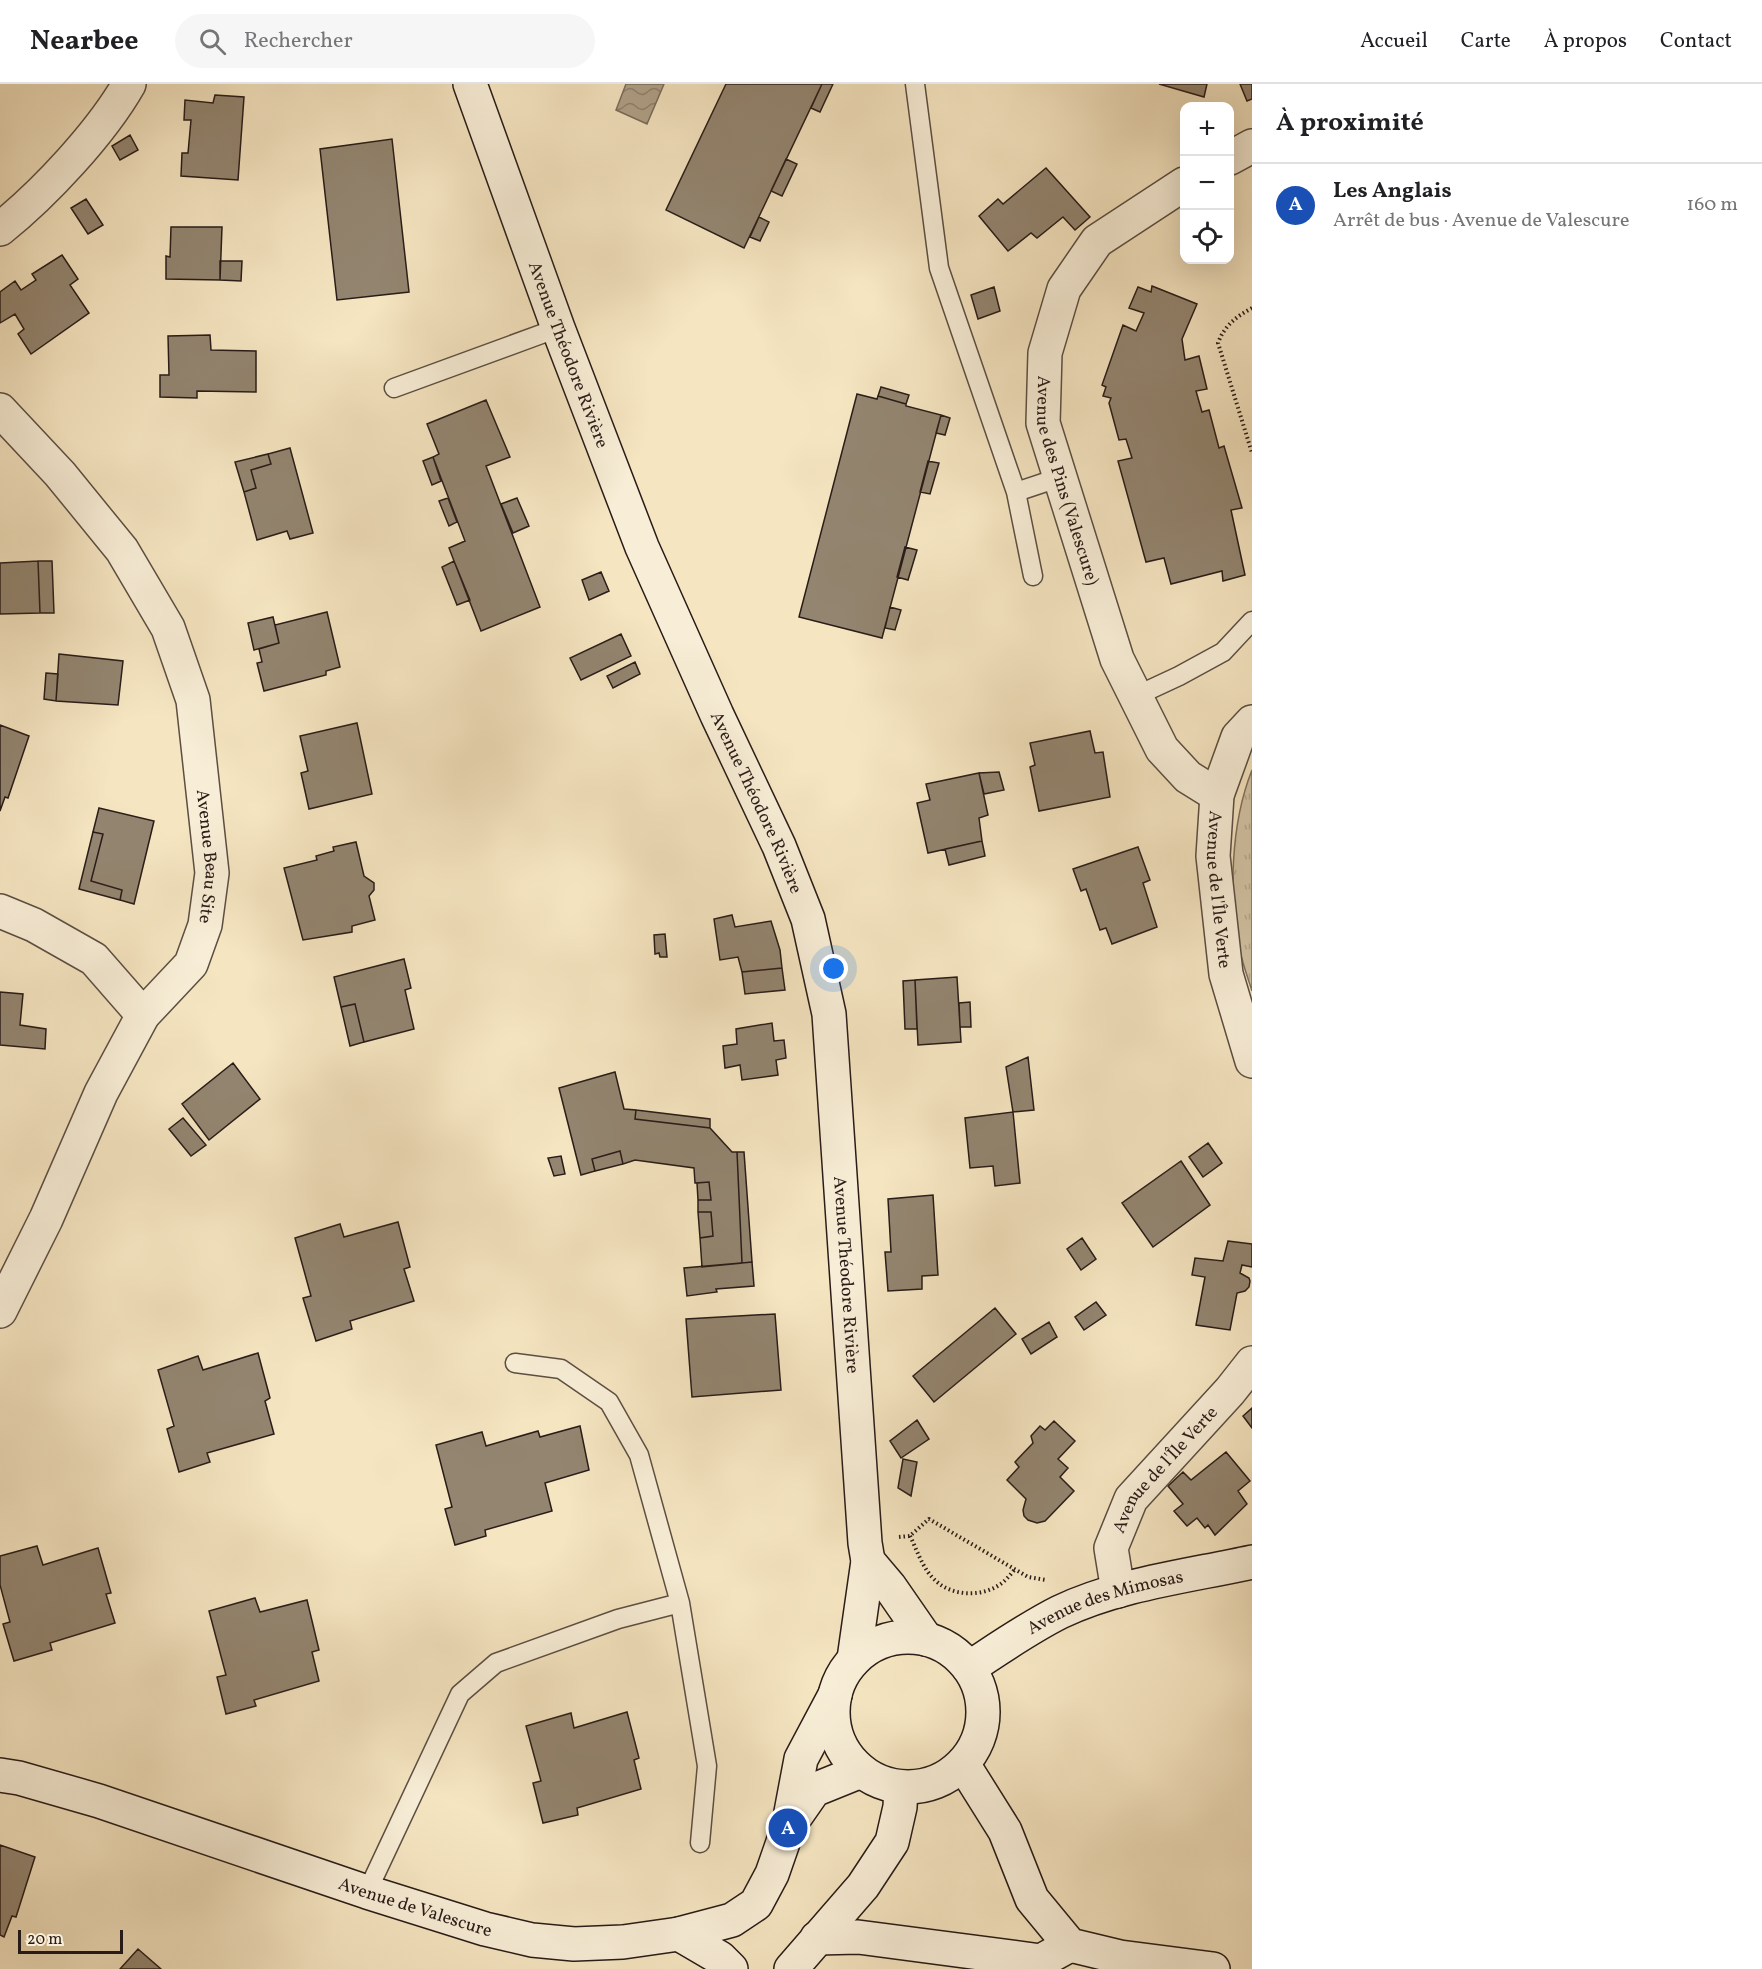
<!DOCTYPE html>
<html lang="fr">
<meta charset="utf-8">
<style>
:root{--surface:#fff;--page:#f6f6f6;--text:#202124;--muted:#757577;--line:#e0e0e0;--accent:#8f2418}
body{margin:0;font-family:Vollkorn,serif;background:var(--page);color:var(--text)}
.controls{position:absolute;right:18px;top:18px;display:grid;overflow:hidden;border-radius:12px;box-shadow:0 6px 24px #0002}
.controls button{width:54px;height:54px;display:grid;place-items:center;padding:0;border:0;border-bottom:2px solid var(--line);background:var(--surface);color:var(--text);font:30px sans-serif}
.scale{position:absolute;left:18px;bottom:15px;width:105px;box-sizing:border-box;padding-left:6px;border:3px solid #291c18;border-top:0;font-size:16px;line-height:21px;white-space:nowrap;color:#291c18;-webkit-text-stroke:4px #f8eed7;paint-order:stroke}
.you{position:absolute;left:834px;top:885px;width:21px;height:21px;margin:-15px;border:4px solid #fff;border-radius:50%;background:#1a73e8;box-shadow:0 0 0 9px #1a73e833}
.badge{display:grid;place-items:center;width:39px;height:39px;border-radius:50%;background:var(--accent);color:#fff;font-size:20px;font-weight:700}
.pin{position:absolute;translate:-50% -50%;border:3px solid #fff;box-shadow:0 2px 6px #0006}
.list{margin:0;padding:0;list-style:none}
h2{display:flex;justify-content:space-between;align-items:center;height:78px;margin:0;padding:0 24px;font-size:26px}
h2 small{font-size:20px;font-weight:400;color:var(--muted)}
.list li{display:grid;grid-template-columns:39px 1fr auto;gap:18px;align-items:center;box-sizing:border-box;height:84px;padding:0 24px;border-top:2px solid var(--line)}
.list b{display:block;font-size:22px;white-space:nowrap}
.list p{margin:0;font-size:20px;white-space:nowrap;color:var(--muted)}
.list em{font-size:20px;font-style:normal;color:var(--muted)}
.icon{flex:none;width:33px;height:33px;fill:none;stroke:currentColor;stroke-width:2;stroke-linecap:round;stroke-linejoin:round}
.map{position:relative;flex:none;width:1252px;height:1885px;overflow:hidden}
header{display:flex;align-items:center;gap:36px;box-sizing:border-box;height:84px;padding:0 30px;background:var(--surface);border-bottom:2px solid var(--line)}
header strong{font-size:28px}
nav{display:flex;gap:33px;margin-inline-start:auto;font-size:21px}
.search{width:420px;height:54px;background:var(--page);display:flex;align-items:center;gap:15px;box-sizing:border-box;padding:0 21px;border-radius:33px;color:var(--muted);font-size:22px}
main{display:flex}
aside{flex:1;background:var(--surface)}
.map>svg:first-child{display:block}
</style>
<header>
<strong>Nearbee</strong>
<div class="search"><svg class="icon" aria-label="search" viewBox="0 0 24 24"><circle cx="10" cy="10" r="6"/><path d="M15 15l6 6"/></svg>Rechercher</div>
<nav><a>Accueil</a><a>Carte</a><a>À propos</a><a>Contact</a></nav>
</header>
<main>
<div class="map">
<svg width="1252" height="1885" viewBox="0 0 1252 1885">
<defs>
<pattern id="park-tufts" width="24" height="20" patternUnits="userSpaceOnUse" patternTransform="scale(1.5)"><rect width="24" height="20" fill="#d2c3a4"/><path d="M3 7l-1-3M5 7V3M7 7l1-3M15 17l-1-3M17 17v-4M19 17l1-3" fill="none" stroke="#b4a78c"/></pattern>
<pattern id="water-waves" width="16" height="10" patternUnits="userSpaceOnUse" patternTransform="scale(1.5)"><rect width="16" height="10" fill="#b0a188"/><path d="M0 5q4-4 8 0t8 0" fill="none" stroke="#8f826e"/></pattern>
</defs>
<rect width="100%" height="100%" fill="#f5e5c1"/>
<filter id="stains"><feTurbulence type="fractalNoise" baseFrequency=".00333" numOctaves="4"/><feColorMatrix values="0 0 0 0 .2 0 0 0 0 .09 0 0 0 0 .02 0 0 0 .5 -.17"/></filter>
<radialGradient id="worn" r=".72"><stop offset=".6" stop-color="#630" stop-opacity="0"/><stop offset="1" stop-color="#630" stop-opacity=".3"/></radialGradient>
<!-- park -->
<path fill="url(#park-tufts)" stroke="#7e705e" stroke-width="1.5" d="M1252,686V907C1248,894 1243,881 1240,867C1228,811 1231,739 1252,686Z"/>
<!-- water -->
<path fill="url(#water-waves)" stroke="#7a6c5b" stroke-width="1.5" d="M626,0H664L647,40L616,26Z"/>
<!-- building -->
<path fill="#938570" stroke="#291c18" stroke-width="1.5" d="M726,0H822L744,164L666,126Z
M822,0H833L820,28L811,24Z
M1159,0H1207L1204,13Z
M1240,0H1252V15L1247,17Z
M215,11L244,13L238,96L181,92L182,69H188L191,36H184L185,16L213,19Z
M130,51L138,66L120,76L112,62Z
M392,55L409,208L337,216L320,65Z
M786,75L797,80L782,112L771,107Z
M1046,84L1090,133L1075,146L1063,133L1037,154L1031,149L1008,167L979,132L998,115L1003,120Z
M86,115L103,141L88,150L71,124Z
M759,133L769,138L760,157L750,153Z
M171,143H222L220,196L166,195V172L170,173Z
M62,171L78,195L70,201L89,229L31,270L18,250L24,245L15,230L0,239V208L15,197L21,206L36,196L32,190Z
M220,177H242L241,197L220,196Z
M1152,202L1197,220L1182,255L1185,276L1199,272L1207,305L1196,307L1202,328L1209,326L1219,364L1224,362L1242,424L1231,426L1245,491L1223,497L1222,487L1171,500L1164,474L1146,478L1118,377L1132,374L1126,355L1119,356L1109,319L1111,314L1103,312L1106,303L1102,301L1123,241L1136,247L1144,229L1129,224L1138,203L1151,208Z
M994,203L1000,227L978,235L971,211Z
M210,251L211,266L256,267V308L197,307V314L160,313V291H169L168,252Z
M881,303L909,311L906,320L878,312Z
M857,310L877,315L878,312L906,320V322L941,331L882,554L799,533Z
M486,316L510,373L486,382L540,523L481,547L449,464L465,457L433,373L439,370L427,340Z
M941,331L950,334L945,351L936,349Z
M290,364L313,449L290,455L287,447L257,456L244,408L256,404L251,386L271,380L268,370Z
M268,370L271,380L251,386L256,404L244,408L235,378Z
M433,373L441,397L432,401L423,377Z
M928,377L939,379L930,410L920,408Z
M448,414L457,438L449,442L439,417Z
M517,414L529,442L513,449L501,420Z
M905,463L917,466L908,496L897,493Z
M38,477H52L54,529H40Z
M38,477L40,529L0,530V479Z
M454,477L470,516L457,521L442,483Z
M601,488L609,507L589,516L582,496Z
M890,523L901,526L895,546L885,544Z
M327,528L340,583L326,587V591L264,607L257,579L262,578L259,565L279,559L275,541Z
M273,533L279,559L254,566L248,539Z
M621,550L631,572L581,596L570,574Z
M59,570L123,577L118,621L56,617Z
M635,578L640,590L613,604L607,592Z
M46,589L58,590L56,617L44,615Z
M357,639L372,710L309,725L301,689L308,687L300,652Z
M0,641L29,652L8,714L5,713L0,727Z
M1090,647L1095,669L1103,668L1110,713L1039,727L1030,683L1035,681L1030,659Z
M999,688L1004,706L984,710L979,689Z
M979,689L988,731L979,734L982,757L928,769L917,719L930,716L926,700Z
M99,724L154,737L134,820L120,816L122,806L91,797L103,750L93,748Z
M93,748L103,750L91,797L122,806L120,816L79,805Z
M982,757L985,772L949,781L945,765Z
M356,758L364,792L374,799V806L369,812L375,836L352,842V848L303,856L284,784L317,776L316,772L334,767L333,763Z
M1138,763L1150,796L1143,799L1157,843L1112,860L1106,844L1100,846L1086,805L1081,807L1073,785Z
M732,831L735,843L771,837L780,866L782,884L742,888L738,873L720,876L714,835Z
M665,850L667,873H660L659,869L655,870L654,851Z
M404,875L411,904L405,906L414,945L364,958L355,920L341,923L334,893Z
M782,884L785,906L745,910L742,888Z
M957,893L961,958L918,961L915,896Z
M915,896L917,945H905L903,897Z
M0,908L23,910L20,941L46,945L45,965L0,961Z
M970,918L971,943H960L959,919Z
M355,920L364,958L350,962L341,923Z
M772,939L774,957L784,956L786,974L776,976L778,991L742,996L740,981L725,984L723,962L737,960L736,945Z
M1028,973L1034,1026L1013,1028L1006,983Z
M233,979L260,1015L209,1056L182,1020Z
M615,988L624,1025L636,1026L635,1035L710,1044L732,1068H737L742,1179L702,1183L700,1154L713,1152L711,1128H698V1116H711L709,1098L695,1099L694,1084L635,1076L623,1080L620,1067L592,1075L595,1087L581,1091L559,1004Z
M636,1026L710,1035V1044L635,1035Z
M1013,1028L1020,1099L995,1102L993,1082L970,1084L965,1034Z
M183,1034L206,1061L191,1072L169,1045Z
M1208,1059L1222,1079L1203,1093L1189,1073Z
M620,1067L623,1080L595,1087L592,1075Z
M737,1068H744L752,1178L742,1179Z
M561,1072L565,1090L554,1092L548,1074Z
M1181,1077L1210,1121L1153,1163L1122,1119Z
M709,1098L711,1116H698L697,1099Z
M933,1111L938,1191L922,1192V1205L888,1207L885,1168H891L888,1115Z
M698,1128H711L713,1152L700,1154Z
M398,1138L410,1183L404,1185L414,1217L350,1237L352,1245L316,1257L303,1214L311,1212L295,1154L340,1140L344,1153Z
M1082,1154L1096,1175L1081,1186L1067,1165Z
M1228,1157L1252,1160V1183L1242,1181L1240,1189L1249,1194L1250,1197L1249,1203L1245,1207L1237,1209L1230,1246L1196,1241L1205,1193L1192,1191L1195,1174L1223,1177Z
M752,1178L754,1202L716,1205L717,1208L687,1212L684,1184Z
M1096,1218L1106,1231L1084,1246L1075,1233Z
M995,1224L1016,1250L934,1318L913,1292Z
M775,1230L781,1306L692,1313L686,1235Z
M1049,1238L1057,1253L1031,1270L1022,1255Z
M258,1269L270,1314L265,1317L274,1350L207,1369L210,1378L179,1388L167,1345L174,1342L158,1286L198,1272L203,1286Z
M1252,1324V1344L1243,1332Z
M917,1336L929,1355L901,1374L890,1357Z
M1054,1337L1075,1357L1058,1375L1068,1384L1060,1393L1074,1407L1045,1437L1037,1439L1028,1436L1024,1432L1023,1426L1026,1415L1007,1396L1019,1383L1015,1378L1033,1359L1031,1352L1040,1342L1045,1346Z
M580,1342L589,1386L545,1399L552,1427L485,1446L486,1452L455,1461L445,1425L452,1423L436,1361L482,1348L486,1362L538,1347L540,1353Z
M1226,1368L1250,1397L1238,1407L1247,1420L1215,1451L1208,1441L1205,1444L1197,1434L1187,1442L1174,1427L1183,1420L1168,1402L1183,1388L1191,1396Z
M903,1375L917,1378L911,1412L898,1404Z
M37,1462L43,1481L98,1464L111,1509L106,1510L115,1539L50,1559L52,1566L14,1577L3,1540L10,1538L0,1501V1472Z
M255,1514L260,1528L307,1516L319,1566L312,1568L319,1597L254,1616L256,1622L226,1630L217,1593L226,1591L209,1527Z
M627,1628L639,1674L634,1676L641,1705L577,1724L578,1731L543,1739L533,1699L541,1697L526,1642L571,1629L574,1644Z
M0,1761L35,1773L16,1833L12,1832L4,1853L0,1851Z
M138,1865L161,1885H120Z"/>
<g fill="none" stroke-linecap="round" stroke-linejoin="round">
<defs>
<path id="lane" d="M915,0L939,184L1016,408L1033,492
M394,304L558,244
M1016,408L1061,393
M1136,612L1179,592L1223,568L1252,537
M515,1279L561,1285L609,1318L639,1371L680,1519L707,1682L700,1759
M367,1808L460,1610L496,1579L618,1535L680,1519"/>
<g id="street">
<path d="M1230,74L1252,62"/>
<path id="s1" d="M1184,100L1097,157L1064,205L1045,269L1043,339L1117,575L1162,665L1188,693L1217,711"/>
<path d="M0,145C44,110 101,49 129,0"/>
<path id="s2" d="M0,326L60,390L122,466L168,544L193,616L212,789L205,841L191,880L143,931L101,1009L46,1135L0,1227"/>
<path id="s3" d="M1252,638L1238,653L1217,711L1213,772L1226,890L1252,977"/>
<path d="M0,827L34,841L94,875L143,931"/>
<path id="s4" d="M1118,1507L1111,1464L1131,1415L1230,1307L1252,1279"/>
</g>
<g id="secondary">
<path id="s5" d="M470,0L558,244L642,463L717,631L779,762L808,835L829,930L865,1459L868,1477L854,1575"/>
<path d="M868,1477L890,1503L926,1555"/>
<circle cx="908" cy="1628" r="75"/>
<path id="s6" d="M969,1584C998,1565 1028,1544 1060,1528C1119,1500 1188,1492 1252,1478"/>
<path d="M963,1680L1005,1747L1032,1815L1070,1861L1120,1873L1213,1885"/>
<path id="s7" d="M0,1691L19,1694L99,1717L367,1808L485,1845L532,1856L574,1860L623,1858L679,1850L732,1836L756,1820L772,1790L788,1744L801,1675L835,1611"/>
<path d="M791,1739L814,1706L861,1687"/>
<path d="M679,1850L720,1874L731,1885"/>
<path d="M817,1854L858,1853L1041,1877L1070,1861"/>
<path d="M791,1885L863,1802L892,1758L900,1723L901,1703"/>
</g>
</defs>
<!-- lane casing -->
<use href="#lane" stroke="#5c4e42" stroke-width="21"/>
<!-- street casing -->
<use href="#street" stroke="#5c4e42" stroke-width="36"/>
<!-- secondary casing -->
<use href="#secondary" stroke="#291c18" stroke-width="36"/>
<!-- path -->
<path stroke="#291c18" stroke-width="4" stroke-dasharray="1.5 3" stroke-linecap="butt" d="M1252,224C1237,232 1224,242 1218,259L1252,369
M910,1452C917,1466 923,1486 936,1497C953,1513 984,1513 1002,1499C1007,1495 1011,1490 1015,1485
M899,1453L910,1452L929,1435L1028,1493L1046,1496"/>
<!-- lane -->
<use href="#lane" stroke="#f8eed7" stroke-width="18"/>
<!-- street -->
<use href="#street" stroke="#f8eed7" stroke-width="33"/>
<!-- secondary -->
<use href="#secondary" stroke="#f8eed7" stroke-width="33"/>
</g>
<g text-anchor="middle" stroke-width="6" stroke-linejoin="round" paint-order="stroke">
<!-- street labels -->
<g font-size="18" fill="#291c18" stroke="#f8eed7">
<text dy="6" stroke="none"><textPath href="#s5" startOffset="288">Avenue Théodore Rivière</textPath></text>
<text dy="6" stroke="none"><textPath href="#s1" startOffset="360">Avenue des Pins (Valescure)</textPath></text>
<text dy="6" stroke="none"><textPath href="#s5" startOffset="774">Avenue Théodore Rivière</textPath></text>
<text dy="6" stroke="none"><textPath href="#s2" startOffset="510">Avenue Beau Site</textPath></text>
<text dy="6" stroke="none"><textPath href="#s3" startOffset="177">Avenue de l'Île Verte</textPath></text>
<text dy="6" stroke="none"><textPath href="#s5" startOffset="1260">Avenue Théodore Rivière</textPath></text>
<text dy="6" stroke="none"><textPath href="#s4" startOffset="140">Avenue de l'Île Verte</textPath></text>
<text dy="6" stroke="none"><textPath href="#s6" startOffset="153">Avenue des Mimosas</textPath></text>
<text dy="6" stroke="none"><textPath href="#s7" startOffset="436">Avenue de Valescure</textPath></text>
</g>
</g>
<rect width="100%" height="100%" filter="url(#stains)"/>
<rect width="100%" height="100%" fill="url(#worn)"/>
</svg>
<div class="controls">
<button>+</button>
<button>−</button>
<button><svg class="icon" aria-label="locate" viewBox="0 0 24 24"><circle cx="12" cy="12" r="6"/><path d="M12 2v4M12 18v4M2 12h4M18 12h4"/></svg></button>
</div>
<div class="scale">20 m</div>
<div class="you"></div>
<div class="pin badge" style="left:788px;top:1744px;background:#1a4fb4">A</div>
</div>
<aside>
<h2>À proximité<small></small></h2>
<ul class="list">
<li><span class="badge" style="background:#1a4fb4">A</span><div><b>Les Anglais</b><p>Arrêt de bus · Avenue de Valescure</p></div><em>160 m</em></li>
</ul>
</aside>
</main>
